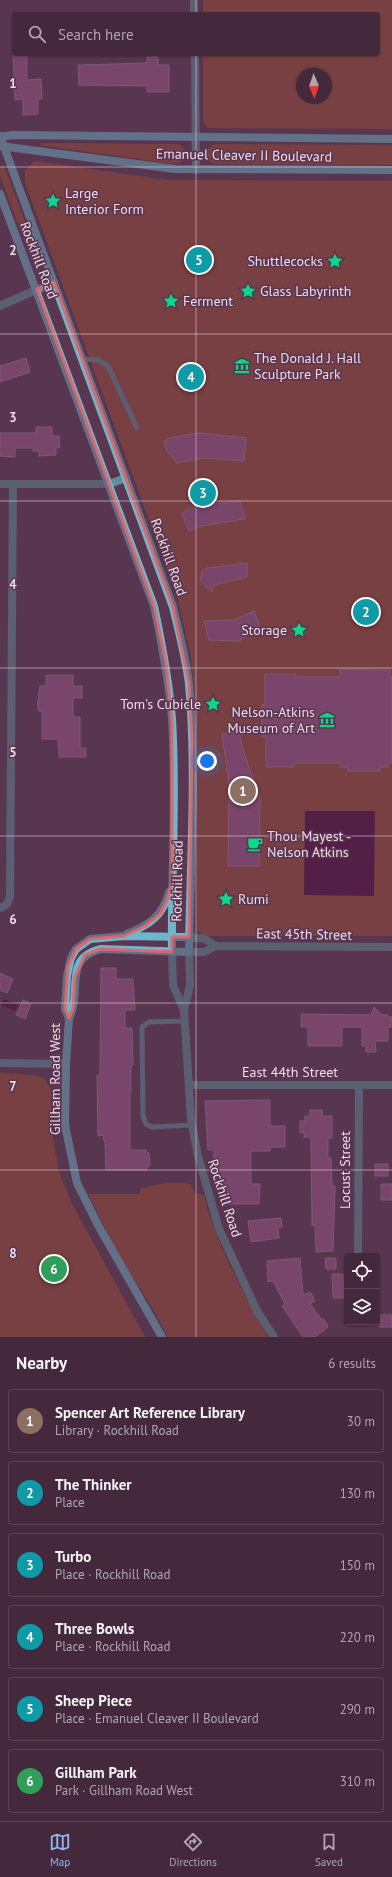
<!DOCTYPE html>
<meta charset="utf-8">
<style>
:root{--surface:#44283c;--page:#4b3043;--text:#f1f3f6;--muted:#afa6af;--line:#5c4456;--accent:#90b9f0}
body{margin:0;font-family:"PT Sans",sans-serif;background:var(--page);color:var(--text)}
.controls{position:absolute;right:12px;bottom:12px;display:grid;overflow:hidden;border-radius:4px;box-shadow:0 1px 3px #0004}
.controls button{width:36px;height:36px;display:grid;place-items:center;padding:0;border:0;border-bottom:1px solid var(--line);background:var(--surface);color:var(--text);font:20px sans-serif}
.compass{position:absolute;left:296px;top:68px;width:36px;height:36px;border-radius:50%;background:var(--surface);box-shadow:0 1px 3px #0004;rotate:178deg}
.you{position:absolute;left:207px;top:761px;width:14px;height:14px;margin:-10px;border:3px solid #fff;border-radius:50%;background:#1a73e8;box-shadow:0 0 0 6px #1a73e833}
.badge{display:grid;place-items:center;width:26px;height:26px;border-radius:50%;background:var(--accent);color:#fff;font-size:13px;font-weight:700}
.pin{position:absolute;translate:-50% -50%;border:2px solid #fff;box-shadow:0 1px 4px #0006}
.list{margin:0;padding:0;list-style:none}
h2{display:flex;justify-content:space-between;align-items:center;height:52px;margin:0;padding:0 16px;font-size:17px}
h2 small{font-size:13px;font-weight:400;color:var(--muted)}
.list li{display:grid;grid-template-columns:26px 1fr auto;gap:12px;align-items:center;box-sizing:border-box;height:64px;margin:0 8px 8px;padding:0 8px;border:1px solid var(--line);border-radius:4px}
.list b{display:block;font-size:15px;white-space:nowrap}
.list p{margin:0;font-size:13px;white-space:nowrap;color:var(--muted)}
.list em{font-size:13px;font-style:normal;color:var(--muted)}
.icon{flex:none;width:22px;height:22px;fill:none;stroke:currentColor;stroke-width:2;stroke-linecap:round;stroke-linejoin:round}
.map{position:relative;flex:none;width:392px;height:1337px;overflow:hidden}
.search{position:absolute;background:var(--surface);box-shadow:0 1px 3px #0004;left:12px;right:12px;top:12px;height:44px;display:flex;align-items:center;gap:10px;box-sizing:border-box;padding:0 14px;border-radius:4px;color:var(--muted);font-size:15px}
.sheet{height:484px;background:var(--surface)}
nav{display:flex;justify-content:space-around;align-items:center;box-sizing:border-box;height:56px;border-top:1px solid var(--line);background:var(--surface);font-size:11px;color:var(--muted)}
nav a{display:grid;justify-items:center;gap:2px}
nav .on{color:var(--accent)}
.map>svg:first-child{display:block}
</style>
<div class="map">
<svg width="392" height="1337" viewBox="0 0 392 1337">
<rect width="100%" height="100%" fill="#5a3650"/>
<!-- green -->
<path fill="#9d4c32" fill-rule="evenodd" d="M203,0H392V129L208,128L203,122V54H378V14H203ZM302,74H326V98H302Z
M41,143L178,144L182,146L186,155C183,165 176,164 167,163L39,145Z
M218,144L392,145V165L215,164L210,162L206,152L212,145Z
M35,161L167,180L392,181V936H205L197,931V740L195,697L190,652L177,596L25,183V170Z
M4,165L39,259L32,261L0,176V167Z
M0,1073L33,1075L44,1078L51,1089L52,1130L58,1169L71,1202L145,1337H0Z
M167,1183H183L191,1184L195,1194H203C217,1245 242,1292 268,1337H168L154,1311L115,1249L88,1194H139L141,1188Z"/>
<!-- water -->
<path fill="#49033b" d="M305,811H375L374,896L304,895Z
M4,999L18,1005L15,1011L1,1005Z"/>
<!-- building -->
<path fill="#9f578b" stroke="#ab829e" d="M13,54H27V80L41,79L42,99H38V114L23,115V99L15,100Z
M147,57H158V65H169V92H147V86L79,85L78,65L147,63Z
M26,358L30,372L0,382V366Z
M36,427H52V436H59L60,447H56V455L39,456V451H33V448H15V457L0,456V433H36Z
M199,433L246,438L244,461L203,458L177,463L167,451L164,442L168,438Z
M240,501L245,518L234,521L199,526L189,531L182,514L191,506Z
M247,563V577L214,585L212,592L200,581L202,572L207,568Z
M254,611L260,628L256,630L239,641L209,640L204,621L234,620Z
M340,669L390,670V677L392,678V763H388V767H380V771H348V767H341V763H294V767H266V736L262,737V704L265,705V674H296L295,677H340Z
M46,675H73V686H82V698H73V717H80V748H86V757H59L58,739H42V711H38V701L40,686H46Z
M239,731L243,750L260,799L259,866H228L229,784L222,734Z
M101,968H116V979H133L135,1010H125V1028H132L133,1065H131V1092H130V1150H146V1153H149L150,1166H147V1170H106L105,1141H104L103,1135L98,1136L97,1075H100V1071Z
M0,973L13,979L7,993L0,990Z
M23,1000L31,1004L25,1019L16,1015Z
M374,1007L382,1015H388V1017H392V1027H388V1041H375L376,1052H366V1046H362V1027H342V1046H308V1027H301V1014L371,1015Z
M270,1100V1126H285V1147H270V1151H251V1184H260L259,1204H223V1176H214V1150H208L205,1101Z
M310,1110H322V1116H332V1138H328V1158H331L332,1186H335L333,1251L316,1252L315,1225L312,1226L311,1137H304V1132L300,1133V1121H305V1116H310Z
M375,1164H388V1176H375Z
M381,1184H392V1200H381Z
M281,1218L282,1227H278L279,1238L251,1242L248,1221Z
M300,1258L303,1295L310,1292L315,1301L310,1304L322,1320L324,1319L328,1327L315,1337H303L282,1306L285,1304L273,1281L268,1282L267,1261Z
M325,1258H336V1269H326Z
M332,1274H343L344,1298H333Z
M380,1315H392V1327H380Z"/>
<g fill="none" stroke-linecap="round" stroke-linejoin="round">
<!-- service -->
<path stroke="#618e9b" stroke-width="5" d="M82,359L98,360L108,366L137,428
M184,1021L149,1022L142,1027L143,1116L146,1124L152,1127L192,1125"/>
<!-- minor -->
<path stroke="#618e9b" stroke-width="8" d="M194,0V14
M195,54L196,170
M0,306L54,282
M0,484H109L126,478
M0,908C7,906 8,903 10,896L13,484
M189,937L205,939L216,946L392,947
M216,946L204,952H189L190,985L184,1010L191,1119L198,1156L219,1229L257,1311L274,1337
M172,952L173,985L184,1010
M0,1063L66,1064
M189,1085H392
M358,1256L359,1085"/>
<!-- secondary -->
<path stroke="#6db6cc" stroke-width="8" d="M0,136L173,607C179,632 186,658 189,684C197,772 190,864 189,952L101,949C62,958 83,992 69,1018
M0,137L12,135L392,139
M0,146L175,169L392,170
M0,194L154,606C162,644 169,681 172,719C177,797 171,875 172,952
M127,934C149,925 163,916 169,892
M162,1337L99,1227L77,1183L65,1125L66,1064L69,1018L65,1009L67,976L71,958L76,949L90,939L124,936L189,937"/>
</g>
<!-- marked area -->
<path d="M0 0H392V1337H0ZM54,282L173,607L189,683L192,741L189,937H172V952L101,949L85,955L75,977L73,1009L69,1018L65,1009L68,966L76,949L90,939L124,936L145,926L160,914L167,900L172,882V720L166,663L154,606L37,289Z" fill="#5a3650" fill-opacity=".55" fill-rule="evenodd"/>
<path fill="none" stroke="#df666b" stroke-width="3" stroke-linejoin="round" d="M54,282L173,607L189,683L192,741L189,937H172V952L101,949L85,955L75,977L73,1009L69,1018L65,1009L68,966L76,949L90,939L124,936L145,926L160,914L167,900L172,882V720L166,663L154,606L37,289Z"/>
<!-- grid -->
<path fill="none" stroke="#f0d9e8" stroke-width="1" stroke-opacity="0.55" d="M196,0V14M196,54V1337M0,167H392M0,334H392M0,501H392M0,668H392M0,836H392M0,1003H392M0,1170H392"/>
<!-- icons -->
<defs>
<symbol id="sight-bare" viewBox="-9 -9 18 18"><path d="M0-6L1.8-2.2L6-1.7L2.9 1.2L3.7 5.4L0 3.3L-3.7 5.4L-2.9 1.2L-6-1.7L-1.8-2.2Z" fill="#07d98b" stroke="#5a3650" stroke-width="2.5" paint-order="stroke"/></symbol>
<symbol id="museum-bare" viewBox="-9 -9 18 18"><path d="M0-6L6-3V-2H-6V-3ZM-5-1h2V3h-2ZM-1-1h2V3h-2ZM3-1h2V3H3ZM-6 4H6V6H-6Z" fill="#07d98b" stroke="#5a3650" stroke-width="2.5" paint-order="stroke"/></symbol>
<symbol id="cafe-bare" viewBox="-9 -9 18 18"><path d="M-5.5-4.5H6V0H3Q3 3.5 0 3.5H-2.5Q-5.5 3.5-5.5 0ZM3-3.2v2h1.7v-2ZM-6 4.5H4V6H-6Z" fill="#07d98b" stroke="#5a3650" stroke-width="2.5" paint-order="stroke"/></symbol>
</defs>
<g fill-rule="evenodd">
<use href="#sight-bare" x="42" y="190" width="22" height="22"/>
<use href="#sight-bare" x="324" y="250" width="22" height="22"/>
<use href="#sight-bare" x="237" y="280" width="22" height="22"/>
<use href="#sight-bare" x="160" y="290" width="22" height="22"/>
<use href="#museum-bare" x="231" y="355" width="22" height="22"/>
<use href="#sight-bare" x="288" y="619" width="22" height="22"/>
<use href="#sight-bare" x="202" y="693" width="22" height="22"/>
<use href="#museum-bare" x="316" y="709" width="22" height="22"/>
<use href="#cafe-bare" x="244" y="833" width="22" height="22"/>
<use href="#sight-bare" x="215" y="888" width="22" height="22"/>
</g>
<g text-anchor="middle" stroke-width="3" stroke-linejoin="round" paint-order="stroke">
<!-- street labels -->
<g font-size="14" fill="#f0d9e8" stroke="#5a3650">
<text transform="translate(244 155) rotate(1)" y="5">Emanuel Cleaver II Boulevard</text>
<text transform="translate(39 260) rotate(69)" y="5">Rockhill Road</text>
<text transform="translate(169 557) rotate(70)" y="5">Rockhill Road</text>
<text transform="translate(177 881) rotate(-89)" y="5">Rockhill Road</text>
<text transform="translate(304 934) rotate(1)" y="5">East 45th Street</text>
<text x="290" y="1077">East 44th Street</text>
<text transform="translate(55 1079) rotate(-90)" y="5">Gillham Road West</text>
<text transform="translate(345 1170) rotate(-90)" y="5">Locust Street</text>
<text transform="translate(225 1198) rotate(72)" y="5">Rockhill Road</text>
</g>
<!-- poi labels -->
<g font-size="14" fill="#f0d9e8" stroke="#5a3650" text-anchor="start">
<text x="65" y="198">Large<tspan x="65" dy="16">Interior Form</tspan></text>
<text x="323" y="266" text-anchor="end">Shuttlecocks</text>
<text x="260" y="296">Glass Labyrinth</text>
<text x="183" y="306">Ferment</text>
<text x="254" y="363">The Donald J. Hall<tspan x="254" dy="16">Sculpture Park</tspan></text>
<text x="287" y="635" text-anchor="end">Storage</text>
<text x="201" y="709" text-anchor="end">Tom's Cubicle</text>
<text x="315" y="717" text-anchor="end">Nelson-Atkins<tspan x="315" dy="16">Museum of Art</tspan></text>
<text x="267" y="841">Thou Mayest -<tspan x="267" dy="16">Nelson Atkins</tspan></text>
<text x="238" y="904">Rumi</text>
</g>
</g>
<g font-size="13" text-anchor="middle" font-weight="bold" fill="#f0d9e8" stroke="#5a3650" stroke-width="3" stroke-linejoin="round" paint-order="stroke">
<text x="13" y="88">1</text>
<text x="13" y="255">2</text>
<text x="13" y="422">3</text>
<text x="13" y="589">4</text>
<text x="13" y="757">5</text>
<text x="13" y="924">6</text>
<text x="13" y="1091">7</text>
<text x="13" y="1258">8</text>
</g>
</svg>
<div class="controls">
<button><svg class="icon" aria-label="locate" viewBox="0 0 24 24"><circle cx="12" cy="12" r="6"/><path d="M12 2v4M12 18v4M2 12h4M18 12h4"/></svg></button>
<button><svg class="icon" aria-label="layers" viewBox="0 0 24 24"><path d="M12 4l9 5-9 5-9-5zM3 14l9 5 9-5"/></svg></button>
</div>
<svg class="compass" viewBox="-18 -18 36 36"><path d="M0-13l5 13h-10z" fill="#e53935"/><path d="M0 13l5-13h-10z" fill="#afa6af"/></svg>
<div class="you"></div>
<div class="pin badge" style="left:243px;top:791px;background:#8d6e63">1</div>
<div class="pin badge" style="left:366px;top:612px;background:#0f9aa8">2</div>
<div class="pin badge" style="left:203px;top:493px;background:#0f9aa8">3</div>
<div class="pin badge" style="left:191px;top:377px;background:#0f9aa8">4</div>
<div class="pin badge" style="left:199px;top:260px;background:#0f9aa8">5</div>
<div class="pin badge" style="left:54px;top:1269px;background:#2e9e5b">6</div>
<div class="search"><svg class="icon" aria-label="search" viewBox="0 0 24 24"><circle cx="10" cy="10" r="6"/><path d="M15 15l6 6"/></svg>Search here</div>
</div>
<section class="sheet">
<h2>Nearby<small>6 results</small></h2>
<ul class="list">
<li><span class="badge" style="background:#8d6e63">1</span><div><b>Spencer Art Reference Library</b><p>Library · Rockhill Road</p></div><em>30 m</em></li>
<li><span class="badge" style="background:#0f9aa8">2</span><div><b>The Thinker</b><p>Place</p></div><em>130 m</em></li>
<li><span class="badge" style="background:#0f9aa8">3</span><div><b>Turbo</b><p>Place · Rockhill Road</p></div><em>150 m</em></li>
<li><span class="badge" style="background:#0f9aa8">4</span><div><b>Three Bowls</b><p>Place · Rockhill Road</p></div><em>220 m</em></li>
<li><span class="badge" style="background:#0f9aa8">5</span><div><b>Sheep Piece</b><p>Place · Emanuel Cleaver II Boulevard</p></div><em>290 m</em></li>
<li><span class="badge" style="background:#2e9e5b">6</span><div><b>Gillham Park</b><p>Park · Gillham Road West</p></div><em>310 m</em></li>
</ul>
</section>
<nav>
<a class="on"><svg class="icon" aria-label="map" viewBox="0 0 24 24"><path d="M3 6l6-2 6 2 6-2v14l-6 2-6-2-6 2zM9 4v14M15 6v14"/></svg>Map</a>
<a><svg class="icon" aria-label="directions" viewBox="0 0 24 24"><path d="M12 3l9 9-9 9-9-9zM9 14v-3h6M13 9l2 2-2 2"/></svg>Directions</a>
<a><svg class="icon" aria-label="saved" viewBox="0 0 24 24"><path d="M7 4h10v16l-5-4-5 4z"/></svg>Saved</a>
</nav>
